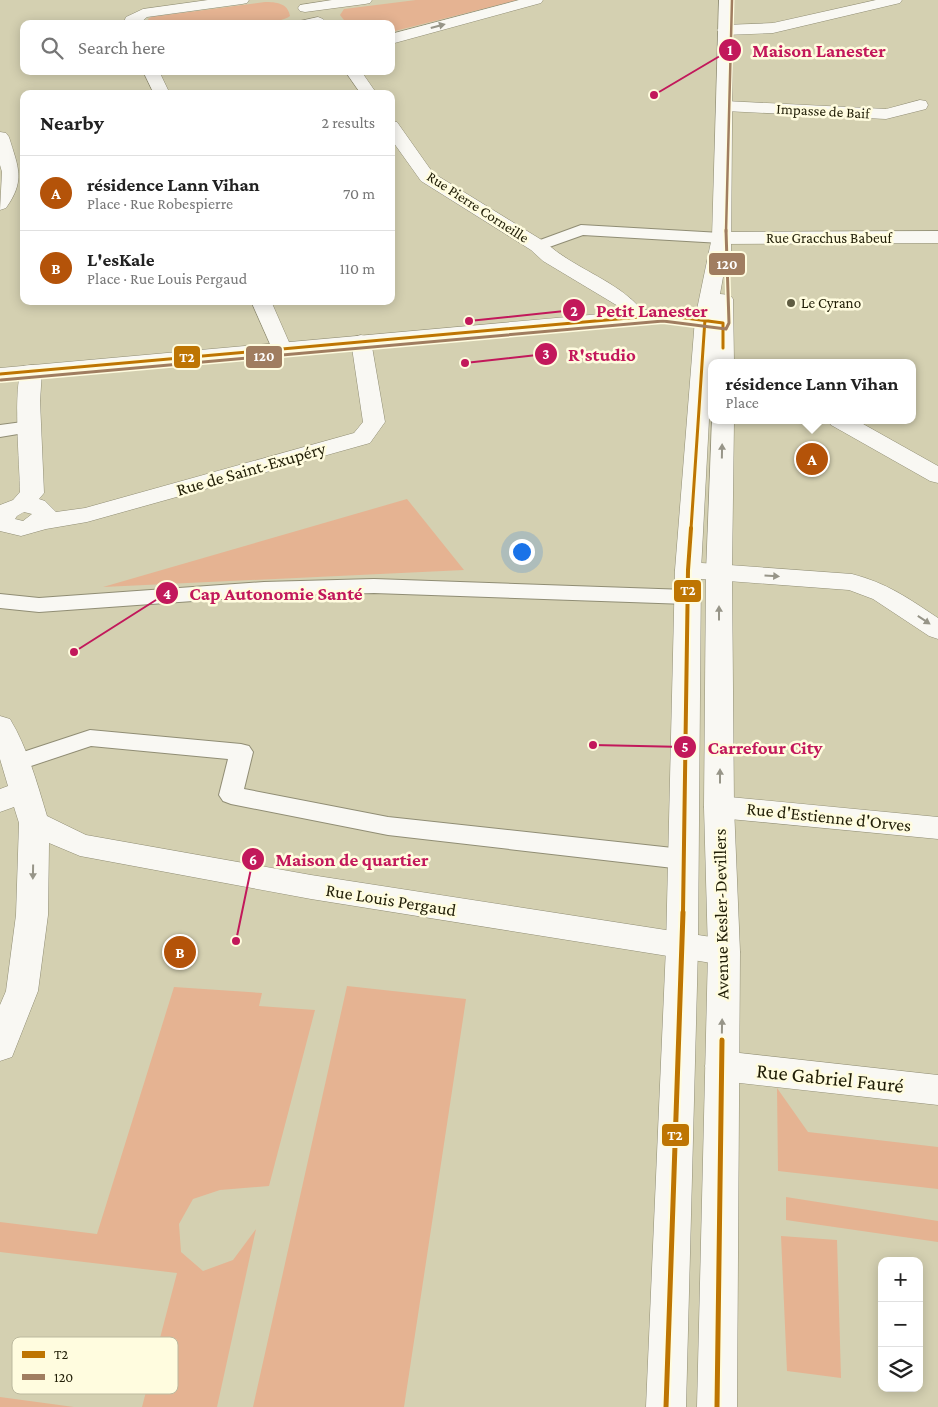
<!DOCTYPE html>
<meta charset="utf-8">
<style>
:root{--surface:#fff;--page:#f6f6f6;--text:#222;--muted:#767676;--line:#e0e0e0;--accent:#b45309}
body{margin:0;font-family:"Crimson Pro",serif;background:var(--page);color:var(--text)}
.controls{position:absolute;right:15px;bottom:15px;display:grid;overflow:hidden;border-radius:10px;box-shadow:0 2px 12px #0003}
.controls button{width:45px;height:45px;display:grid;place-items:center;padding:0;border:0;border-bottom:1px solid var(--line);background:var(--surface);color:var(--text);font:25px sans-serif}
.you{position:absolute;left:521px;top:551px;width:18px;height:18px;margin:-12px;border:4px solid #fff;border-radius:50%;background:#1a73e8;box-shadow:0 0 0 8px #1a73e833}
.badge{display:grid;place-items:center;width:32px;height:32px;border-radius:50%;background:var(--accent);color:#fff;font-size:16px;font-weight:700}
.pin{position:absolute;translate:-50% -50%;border:2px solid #fff;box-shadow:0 1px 5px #0006}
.popup{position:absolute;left:708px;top:359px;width:208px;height:65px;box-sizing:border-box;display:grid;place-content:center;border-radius:10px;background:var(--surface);filter:drop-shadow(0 1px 4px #0005);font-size:16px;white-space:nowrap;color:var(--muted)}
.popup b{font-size:19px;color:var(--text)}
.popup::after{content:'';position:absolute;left:50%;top:100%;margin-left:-10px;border:10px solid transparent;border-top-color:var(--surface)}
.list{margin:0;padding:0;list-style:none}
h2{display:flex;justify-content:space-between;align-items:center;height:65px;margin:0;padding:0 20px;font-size:21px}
h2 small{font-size:16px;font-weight:400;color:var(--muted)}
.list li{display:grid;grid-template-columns:32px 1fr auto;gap:15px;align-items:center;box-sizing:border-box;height:75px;padding:0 20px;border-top:1px solid var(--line)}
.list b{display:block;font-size:19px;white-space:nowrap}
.list p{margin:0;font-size:16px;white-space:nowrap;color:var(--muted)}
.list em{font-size:16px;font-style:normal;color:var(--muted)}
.icon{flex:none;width:28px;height:28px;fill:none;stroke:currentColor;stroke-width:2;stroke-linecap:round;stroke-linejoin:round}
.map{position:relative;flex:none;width:938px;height:1407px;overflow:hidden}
.search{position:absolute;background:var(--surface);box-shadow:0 2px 12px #0003;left:20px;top:20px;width:375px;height:55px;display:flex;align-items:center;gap:12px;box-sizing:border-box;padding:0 18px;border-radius:10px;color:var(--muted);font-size:19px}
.panel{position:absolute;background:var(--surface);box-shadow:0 2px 12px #0003;left:20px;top:90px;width:375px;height:215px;border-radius:10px}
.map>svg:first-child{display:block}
</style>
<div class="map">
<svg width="938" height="1407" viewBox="0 0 938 1407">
<rect width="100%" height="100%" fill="#d4d0b1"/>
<!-- green -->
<path fill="#e5b392" d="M416,0H518L391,32V24H347L340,15L344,9Z
M265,2C276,2 288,3 290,16C275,29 174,24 150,24L148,19L151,17Z
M407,499L464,570L103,587Z
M347,986L466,999L404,1407H253Z
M174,987L262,993L259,1006L315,1010L269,1186L220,1190L193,1199L179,1224L181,1252L203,1271L233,1260L256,1229L217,1407H142L177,1273L0,1252V1222L97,1234Z
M777,1088L808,1132L938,1147V1189L778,1171Z
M786,1197L938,1221V1242L786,1220Z
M781,1236L837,1240L841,1378L787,1371Z
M0,1397L74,1407H0Z"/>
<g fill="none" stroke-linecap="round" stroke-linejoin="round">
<defs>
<path id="service" d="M581,225L721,233L726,235L729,238L726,241L721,243L583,235L538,251L532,249L530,246L532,243Z
M30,421L36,423L39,427L36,431L0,437V425Z
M374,579L687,590L694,592L697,597L694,602L687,604L374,593L264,596L39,612L0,608V594L39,598L264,582Z
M90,730L241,744L249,746L253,752L244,789L388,817L682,849L691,852L694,859L691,866L682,869L388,835L231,804L223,801L219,795L228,759L91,746L16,771L8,769L4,763L8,757Z"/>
<path id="minor" d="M208,0H249L247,3L242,4L147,17L139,24H123L126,17L143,9Z
M876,0H902L900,3L773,33L725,35L720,33L717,30L720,27L725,25L773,23Z
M318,17L323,19L326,22L324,24H298L300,21Z
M143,71H159L170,94H154Z
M920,100L926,101L928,105L926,109L886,119L725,111L719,110L717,106L719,102L725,101L886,109Z
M0,132L6,133L9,137C18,167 26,180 6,208L0,210L2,172L0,165Z
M938,231V243L721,244L714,242L712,238L714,234L721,232Z
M251,301H271L292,349L288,353L281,355L274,353Z
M361,335L368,337L371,341L385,422L370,443L87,522L46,529L21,536L0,531V505L13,500L20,492C20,468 12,383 23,366L31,365L39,366L42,371L40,401L44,493L39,499L45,501L56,512L85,508L354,433L363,422L351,341L354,337ZM24,512L32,514L23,521L15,519L17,516Z
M688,562L852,574C887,583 908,598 938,618V639L929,636L873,599L849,590L688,578L679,576L675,570L679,564Z
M0,716L10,719C28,749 37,783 47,816L86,835L311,875L724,939L735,943L740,952L735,961L724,965L311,899L80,856L49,843L48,915L38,991L12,1057L0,1061V1005L6,991L16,915L19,823L14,807L0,812V789L8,786L0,759Z
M719,796L938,817V839L719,818L709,815L704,807L709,799Z
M722,1051L938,1075V1105L722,1081L710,1076L705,1066L710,1056Z"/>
<path id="tertiary" d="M332,0H372L370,3L365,4L305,12L300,11L298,8L300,5Z
M519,0H543L541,3L391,44V34Z
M345,71H361L377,94H361Z
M391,121L397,122L433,173L545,242C574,269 617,280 642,310L663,309L723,317L730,319L733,323L730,327L723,329L663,321L637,323L0,380V368L623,312L618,306L543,261L531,250L421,181L391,139Z
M828,420H856L938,466V483L930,481L831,425Z"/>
<path id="secondary" d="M719,0H733L731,256L726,260L720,294L730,295L733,299L734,363H712L701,570L698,947L686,1407H646L666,947L675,570L695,319L712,237Z
M712,420H734L732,572L734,807L740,952L737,1407H697L708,952L704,807L706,572Z"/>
</defs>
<!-- service casing -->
<use href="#service" stroke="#908d74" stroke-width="2"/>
<!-- minor casing -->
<use href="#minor" stroke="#908d74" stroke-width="1"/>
<!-- tertiary casing -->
<use href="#tertiary" stroke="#908d74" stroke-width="1"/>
<!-- secondary casing -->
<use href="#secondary" stroke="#908d74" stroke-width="1"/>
<!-- service -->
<use href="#service" fill="#f9f8f3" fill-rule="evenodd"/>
<!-- minor -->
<use href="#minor" fill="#f9f8f3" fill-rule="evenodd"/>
<!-- tertiary -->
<use href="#tertiary" fill="#f9f8f3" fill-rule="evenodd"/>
<!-- secondary -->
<use href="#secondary" fill="#f9f8f3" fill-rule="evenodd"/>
<defs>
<path id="bus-1-far2" d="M0,374L663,315L723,323V348
M691,529L705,319"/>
<path id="bus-1-far1" d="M683,913L688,570L691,528"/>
<path id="bus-1" d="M666,1407L683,912
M717,1407L722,1040"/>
<path id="bus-2-far1" d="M726,232L732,0"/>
<path id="bus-2" d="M1,380L663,321L726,329L729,323L726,230"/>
</defs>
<!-- bus-1-far2 casing -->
<use href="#bus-1-far2" stroke="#fffcdf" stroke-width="6"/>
<!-- bus-1-far1 casing -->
<use href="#bus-1-far1" stroke="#fffcdf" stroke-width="8"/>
<!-- bus-1 casing -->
<use href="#bus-1" stroke="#fffcdf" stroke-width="9"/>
<!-- bus-2-far1 casing -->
<use href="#bus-2-far1" stroke="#fffcdf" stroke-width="5"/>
<!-- bus-2 casing -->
<use href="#bus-2" stroke="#fffcdf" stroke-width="6"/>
<!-- bus-1-far2 -->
<use href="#bus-1-far2" stroke="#be7502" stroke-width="3"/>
<!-- bus-1-far1 -->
<use href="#bus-1-far1" stroke="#be7502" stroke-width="4"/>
<!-- bus-1 -->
<use href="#bus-1" stroke="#be7502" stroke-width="5"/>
<!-- bus-2-far1 -->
<use href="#bus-2-far1" stroke="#a07d60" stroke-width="2.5"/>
<!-- bus-2 -->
<use href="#bus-2" stroke="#a07d60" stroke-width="3"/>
</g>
<!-- one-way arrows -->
<defs><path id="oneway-solid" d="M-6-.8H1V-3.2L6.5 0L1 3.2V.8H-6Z" transform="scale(1.25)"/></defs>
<g fill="#979588">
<use href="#oneway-solid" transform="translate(438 26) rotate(-15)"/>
<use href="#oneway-solid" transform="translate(722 451) rotate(-89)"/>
<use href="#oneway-solid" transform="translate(772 576) rotate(4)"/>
<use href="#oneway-solid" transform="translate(719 613) rotate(-90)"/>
<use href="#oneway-solid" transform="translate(924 620) rotate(34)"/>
<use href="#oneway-solid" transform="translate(720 776) rotate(-90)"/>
<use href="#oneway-solid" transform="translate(33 872) rotate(91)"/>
<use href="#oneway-solid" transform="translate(722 1026) rotate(-89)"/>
</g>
<!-- markers -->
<circle fill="#5f5c42" stroke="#fffcdf" stroke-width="2" cx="791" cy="303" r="5"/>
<g text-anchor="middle" stroke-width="5" stroke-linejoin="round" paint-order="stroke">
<!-- far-street labels -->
<g font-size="15" fill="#201d06" stroke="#fffcdf">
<text transform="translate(823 111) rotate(3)" y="5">Impasse de Baif</text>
<text transform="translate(478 207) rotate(33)" y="5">Rue Pierre Corneille</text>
<text x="829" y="243">Rue Gracchus Babeuf</text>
</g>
<!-- far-poi labels -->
<g font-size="15" fill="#201d06" stroke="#fffcdf" text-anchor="start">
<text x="801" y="308">Le Cyrano</text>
</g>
<!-- street labels -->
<g font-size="18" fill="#201d06" stroke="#fffcdf">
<text transform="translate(251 469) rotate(-16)" y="6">Rue de Saint-Exupéry</text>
<text transform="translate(829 817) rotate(6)" y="6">Rue d'Estienne d'Orves</text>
<text transform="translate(391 900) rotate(9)" y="6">Rue Louis Pergaud</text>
<text transform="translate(721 914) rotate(-91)" y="6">Avenue Kesler-Devillers</text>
</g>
<!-- near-street labels -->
<g font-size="21" fill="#201d06" stroke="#fffcdf">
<text transform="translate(830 1078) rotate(6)" y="7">Rue Gabriel Fauré</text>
</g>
</g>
<!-- legend -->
<rect x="12" y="1337" width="166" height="57" rx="8" fill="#fffcdf" stroke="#bcb99e" stroke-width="1"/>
<rect x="22" y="1351" width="23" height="7" fill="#be7502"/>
<rect x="22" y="1374" width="23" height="6" fill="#a07d60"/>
<g font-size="14" fill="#201d06">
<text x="54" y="1359">T2</text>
<text x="54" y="1382">120</text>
</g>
<!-- callouts -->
<path fill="none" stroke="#c2185b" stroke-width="2" d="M654 95L730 50M469 321L574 310M465 363L546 354M74 652L167 593M593 745L685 747M236 941L253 859"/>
<g fill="#c2185b" stroke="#fffcdf" stroke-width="2">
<circle cx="654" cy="95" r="5"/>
<circle cx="469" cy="321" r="5"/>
<circle cx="465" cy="363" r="5"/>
<circle cx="74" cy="652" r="5"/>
<circle cx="593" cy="745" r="5"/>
<circle cx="236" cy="941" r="5"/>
<circle cx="730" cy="50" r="12"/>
<circle cx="574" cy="310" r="12"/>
<circle cx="546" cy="354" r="12"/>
<circle cx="167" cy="593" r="12"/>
<circle cx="685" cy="747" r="12"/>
<circle cx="253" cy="859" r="12"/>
</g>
<g font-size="15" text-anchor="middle" font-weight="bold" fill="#fff">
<text x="730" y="55">1</text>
<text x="574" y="316">2</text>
<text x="546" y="359">3</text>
<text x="167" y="599">4</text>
<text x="685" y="752">5</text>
<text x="253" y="865">6</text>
</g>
<g font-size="19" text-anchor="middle" font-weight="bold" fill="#c2185b" stroke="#fffcdf" stroke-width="5" stroke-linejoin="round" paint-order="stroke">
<text x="819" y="57">Maison Lanester</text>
<text x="652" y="317">Petit Lanester</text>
<text x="602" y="361">R'studio</text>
<text x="276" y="600">Cap Autonomie Santé</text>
<text x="765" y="754">Carrefour City</text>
<text x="352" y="866">Maison de quartier</text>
</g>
<g stroke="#fffcdf" stroke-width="2">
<rect x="708" y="252" width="38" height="24" rx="5" fill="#a07d60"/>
<rect x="245" y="345" width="38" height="24" rx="5" fill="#a07d60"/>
<rect x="173" y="345" width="28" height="24" rx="5" fill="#be7502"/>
<rect x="673" y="579" width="29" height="24" rx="5" fill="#be7502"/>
<rect x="661" y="1123" width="29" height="24" rx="5" fill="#be7502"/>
</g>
<g font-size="14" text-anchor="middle" font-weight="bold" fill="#fff">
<text x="727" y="269">120</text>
<text x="264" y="361">120</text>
<text x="187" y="362">T2</text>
<text x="688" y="595">T2</text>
<text x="675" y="1140">T2</text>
</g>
</svg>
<div class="controls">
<button>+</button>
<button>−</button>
<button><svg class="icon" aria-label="layers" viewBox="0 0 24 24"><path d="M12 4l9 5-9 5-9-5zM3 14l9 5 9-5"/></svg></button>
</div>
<div class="you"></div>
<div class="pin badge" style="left:812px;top:459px">A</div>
<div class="popup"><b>résidence Lann Vihan</b>Place</div>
<div class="pin badge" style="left:180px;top:952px">B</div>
<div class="search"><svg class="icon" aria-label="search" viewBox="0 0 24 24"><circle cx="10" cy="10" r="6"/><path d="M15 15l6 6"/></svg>Search here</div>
<section class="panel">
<h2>Nearby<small>2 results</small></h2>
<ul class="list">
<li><span class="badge">A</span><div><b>résidence Lann Vihan</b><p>Place · Rue Robespierre</p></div><em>70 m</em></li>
<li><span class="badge">B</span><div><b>L'esKale</b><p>Place · Rue Louis Pergaud</p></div><em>110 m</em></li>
</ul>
</section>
</div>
